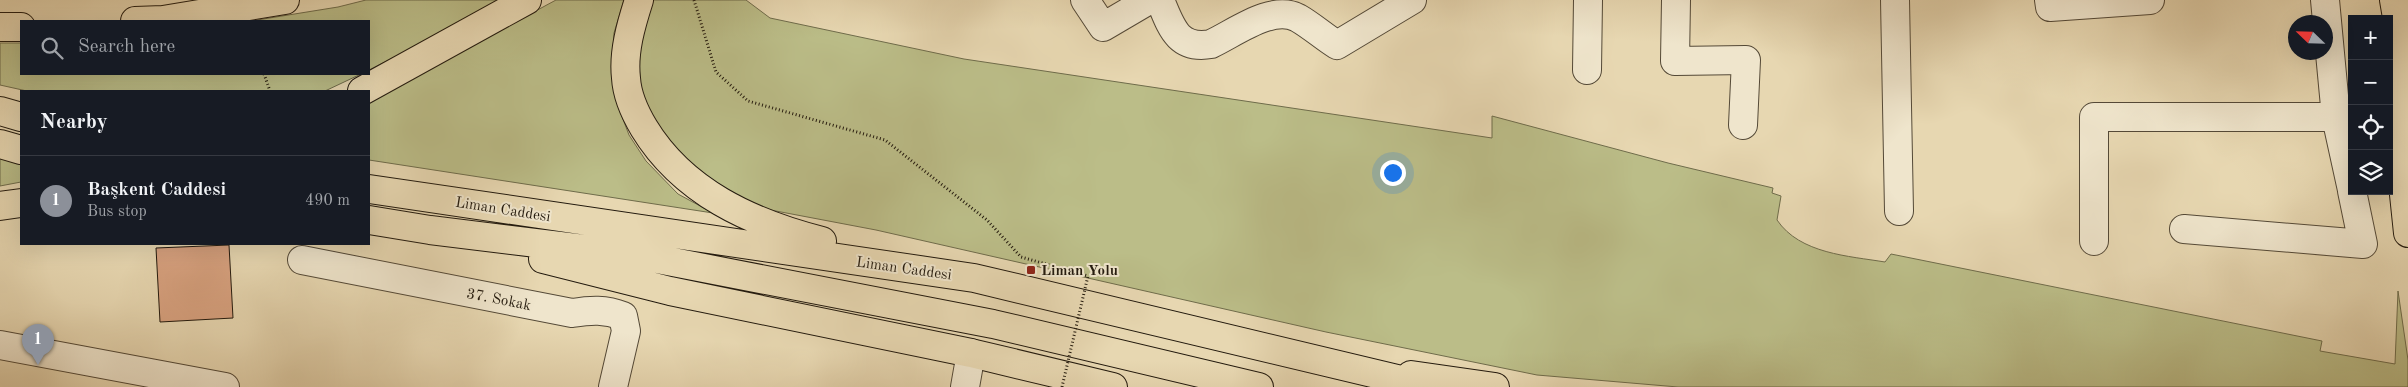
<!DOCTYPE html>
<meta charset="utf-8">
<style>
:root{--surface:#171b24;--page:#242831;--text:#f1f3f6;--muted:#9ea1a6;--line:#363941;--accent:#8c9099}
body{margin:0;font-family:"Old Standard TT",serif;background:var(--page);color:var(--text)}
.controls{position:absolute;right:15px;top:15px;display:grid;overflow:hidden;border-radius:0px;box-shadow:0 5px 20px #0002}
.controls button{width:45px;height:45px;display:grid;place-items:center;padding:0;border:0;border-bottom:1px solid var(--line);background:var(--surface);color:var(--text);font:25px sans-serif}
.compass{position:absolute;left:2288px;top:15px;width:45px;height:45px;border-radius:50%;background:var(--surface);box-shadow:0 5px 20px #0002;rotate:293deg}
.you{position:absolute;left:1392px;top:172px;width:18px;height:18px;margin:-12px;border:4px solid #fff;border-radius:50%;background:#1a73e8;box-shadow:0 0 0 8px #1a73e833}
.badge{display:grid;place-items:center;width:32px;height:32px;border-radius:50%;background:var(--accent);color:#fff;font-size:16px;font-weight:700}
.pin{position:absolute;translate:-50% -41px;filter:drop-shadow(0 1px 2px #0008)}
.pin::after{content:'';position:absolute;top:26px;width:18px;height:15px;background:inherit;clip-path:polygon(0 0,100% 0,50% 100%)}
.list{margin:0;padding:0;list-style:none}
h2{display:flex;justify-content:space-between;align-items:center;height:65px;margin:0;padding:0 20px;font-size:21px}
h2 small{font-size:16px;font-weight:400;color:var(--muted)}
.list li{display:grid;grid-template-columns:32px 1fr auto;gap:15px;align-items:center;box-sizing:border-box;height:90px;padding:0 20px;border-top:1px solid var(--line)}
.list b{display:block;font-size:19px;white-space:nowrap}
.list p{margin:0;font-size:16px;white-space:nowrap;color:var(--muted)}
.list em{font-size:16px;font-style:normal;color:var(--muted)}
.icon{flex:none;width:28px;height:28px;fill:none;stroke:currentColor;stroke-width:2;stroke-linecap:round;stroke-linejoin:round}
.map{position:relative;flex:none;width:2408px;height:387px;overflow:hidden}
.search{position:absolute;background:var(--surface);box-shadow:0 5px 20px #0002;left:20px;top:20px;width:350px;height:55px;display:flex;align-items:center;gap:12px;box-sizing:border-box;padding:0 18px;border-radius:0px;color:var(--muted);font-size:19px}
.panel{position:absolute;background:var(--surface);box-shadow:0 5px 20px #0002;left:20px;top:90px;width:350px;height:155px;border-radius:0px}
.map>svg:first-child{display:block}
</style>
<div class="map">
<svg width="2408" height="387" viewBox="0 0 2408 387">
<rect width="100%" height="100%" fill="#e7d7b1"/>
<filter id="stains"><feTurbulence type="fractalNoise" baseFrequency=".004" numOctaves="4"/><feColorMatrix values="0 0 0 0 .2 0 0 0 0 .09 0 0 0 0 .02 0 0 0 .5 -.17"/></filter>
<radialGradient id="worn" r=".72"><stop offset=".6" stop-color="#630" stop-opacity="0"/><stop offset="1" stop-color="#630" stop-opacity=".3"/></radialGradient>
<!-- green -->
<path fill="#bbbd88" stroke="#6f6c4b" d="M366,0H501L429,40L369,70V21H251L338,7Z
M556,0H624L614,33L612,70L618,106L629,135L646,161L678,194L713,213L369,160V101Z
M650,0H746L770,18L964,59L1492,138V116L1668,163L1773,188L1772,193L1781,196L1777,220C1800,254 1849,256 1885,262L1891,254L2322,341L2320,351L2395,364L2398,291L2408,360V387H1678L1537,375L1326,332L876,230L760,208L714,187L646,117L638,78V36Z
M0,43H21V74H361L325,91H27L0,85Z
M0,157L21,162V182L0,186Z"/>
<!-- building -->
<path fill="#d8a280" stroke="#231a0e" d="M229,245L233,318L160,322L156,248Z"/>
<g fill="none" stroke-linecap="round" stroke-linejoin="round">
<defs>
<path id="minor" d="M1085,0L1103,27L1149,0
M1160,0C1171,26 1177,50 1211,44C1235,33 1272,4 1298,18C1312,26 1324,37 1337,45L1412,0
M1676,0L1675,61L1746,60L1743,125
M1895,0L1899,211
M2049,0L2050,7L2150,0
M1587,70L1588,0
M2336,117L2352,190
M2184,229L2363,244L2352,191
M2094,241V117H2336L2325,0
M302,260L572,313C591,310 605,309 623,316L626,331L613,387
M0,345L225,387
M965,387L971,353"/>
<path id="major" d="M2394,0L2405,65L2400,112V156L2408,233"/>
<path id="highway" d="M639,0C631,25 623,52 626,78C627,96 635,113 644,128C683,192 751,223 822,241
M135,21L163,20L285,0
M0,27H21
M2405,65L2408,83
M362,91L527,0
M0,111L21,117
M0,144L21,150
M369,189L974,278L1431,387
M0,206L21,203
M369,220L430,230L642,256L993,324L1259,387
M543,259L670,291L971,353L1113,387
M1411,375L1495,387"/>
</defs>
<!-- minor casing -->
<use href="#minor" stroke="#544937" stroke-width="30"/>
<!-- major casing -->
<use href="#major" stroke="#231a0e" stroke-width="30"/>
<!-- highway casing -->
<use href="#highway" stroke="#231a0e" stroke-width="30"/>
<!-- path -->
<path stroke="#231a0e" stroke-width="3" stroke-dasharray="1 2.5" stroke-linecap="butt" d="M694,0L716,72L748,101L885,140L987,220L1021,257L1088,276
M264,74L270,91"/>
<!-- minor -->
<use href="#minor" stroke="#efe5cc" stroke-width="28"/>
<!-- major -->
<use href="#major" stroke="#e7d7b1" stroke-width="28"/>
<!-- highway -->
<use href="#highway" stroke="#e7d7b1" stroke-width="28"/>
<!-- path-bridge -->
<path stroke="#231a0e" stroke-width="3" stroke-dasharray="1 2.5" stroke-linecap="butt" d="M1062,387L1088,276"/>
</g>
<!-- markers -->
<rect fill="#8f2418" stroke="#efe5cc" stroke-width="2" x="1026" y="265" width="10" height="10" rx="2.5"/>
<g text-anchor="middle" stroke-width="4" stroke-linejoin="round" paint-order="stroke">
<!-- street labels -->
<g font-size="15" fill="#231a0e" stroke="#efe5cc">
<text transform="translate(503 209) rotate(9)" y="5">Liman Caddesi</text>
<text transform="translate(904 268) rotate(8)" y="5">Liman Caddesi</text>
<text transform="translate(499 299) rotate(11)" y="5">37. Sokak</text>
</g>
<!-- poi labels -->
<g font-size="15" font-weight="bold" fill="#231a0e" stroke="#efe5cc" text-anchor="start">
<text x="1041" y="275">Liman Yolu</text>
</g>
</g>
<rect width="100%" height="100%" filter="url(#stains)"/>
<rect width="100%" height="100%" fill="url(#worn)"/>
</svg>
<div class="controls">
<button>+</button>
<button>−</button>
<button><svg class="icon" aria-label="locate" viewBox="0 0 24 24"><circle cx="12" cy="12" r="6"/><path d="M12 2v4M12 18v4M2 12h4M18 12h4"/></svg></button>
<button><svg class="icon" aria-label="layers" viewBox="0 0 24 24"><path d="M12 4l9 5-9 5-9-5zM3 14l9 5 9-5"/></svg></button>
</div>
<svg class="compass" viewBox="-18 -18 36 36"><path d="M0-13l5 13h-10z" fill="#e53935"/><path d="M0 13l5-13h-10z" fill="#9ea1a6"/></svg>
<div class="you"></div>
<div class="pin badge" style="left:38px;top:365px">1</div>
<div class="search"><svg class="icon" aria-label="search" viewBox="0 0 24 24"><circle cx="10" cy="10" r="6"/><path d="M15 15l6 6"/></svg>Search here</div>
<section class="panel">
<h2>Nearby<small></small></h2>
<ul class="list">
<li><span class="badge">1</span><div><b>Başkent Caddesi</b><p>Bus stop</p></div><em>490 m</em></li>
</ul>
</section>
</div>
